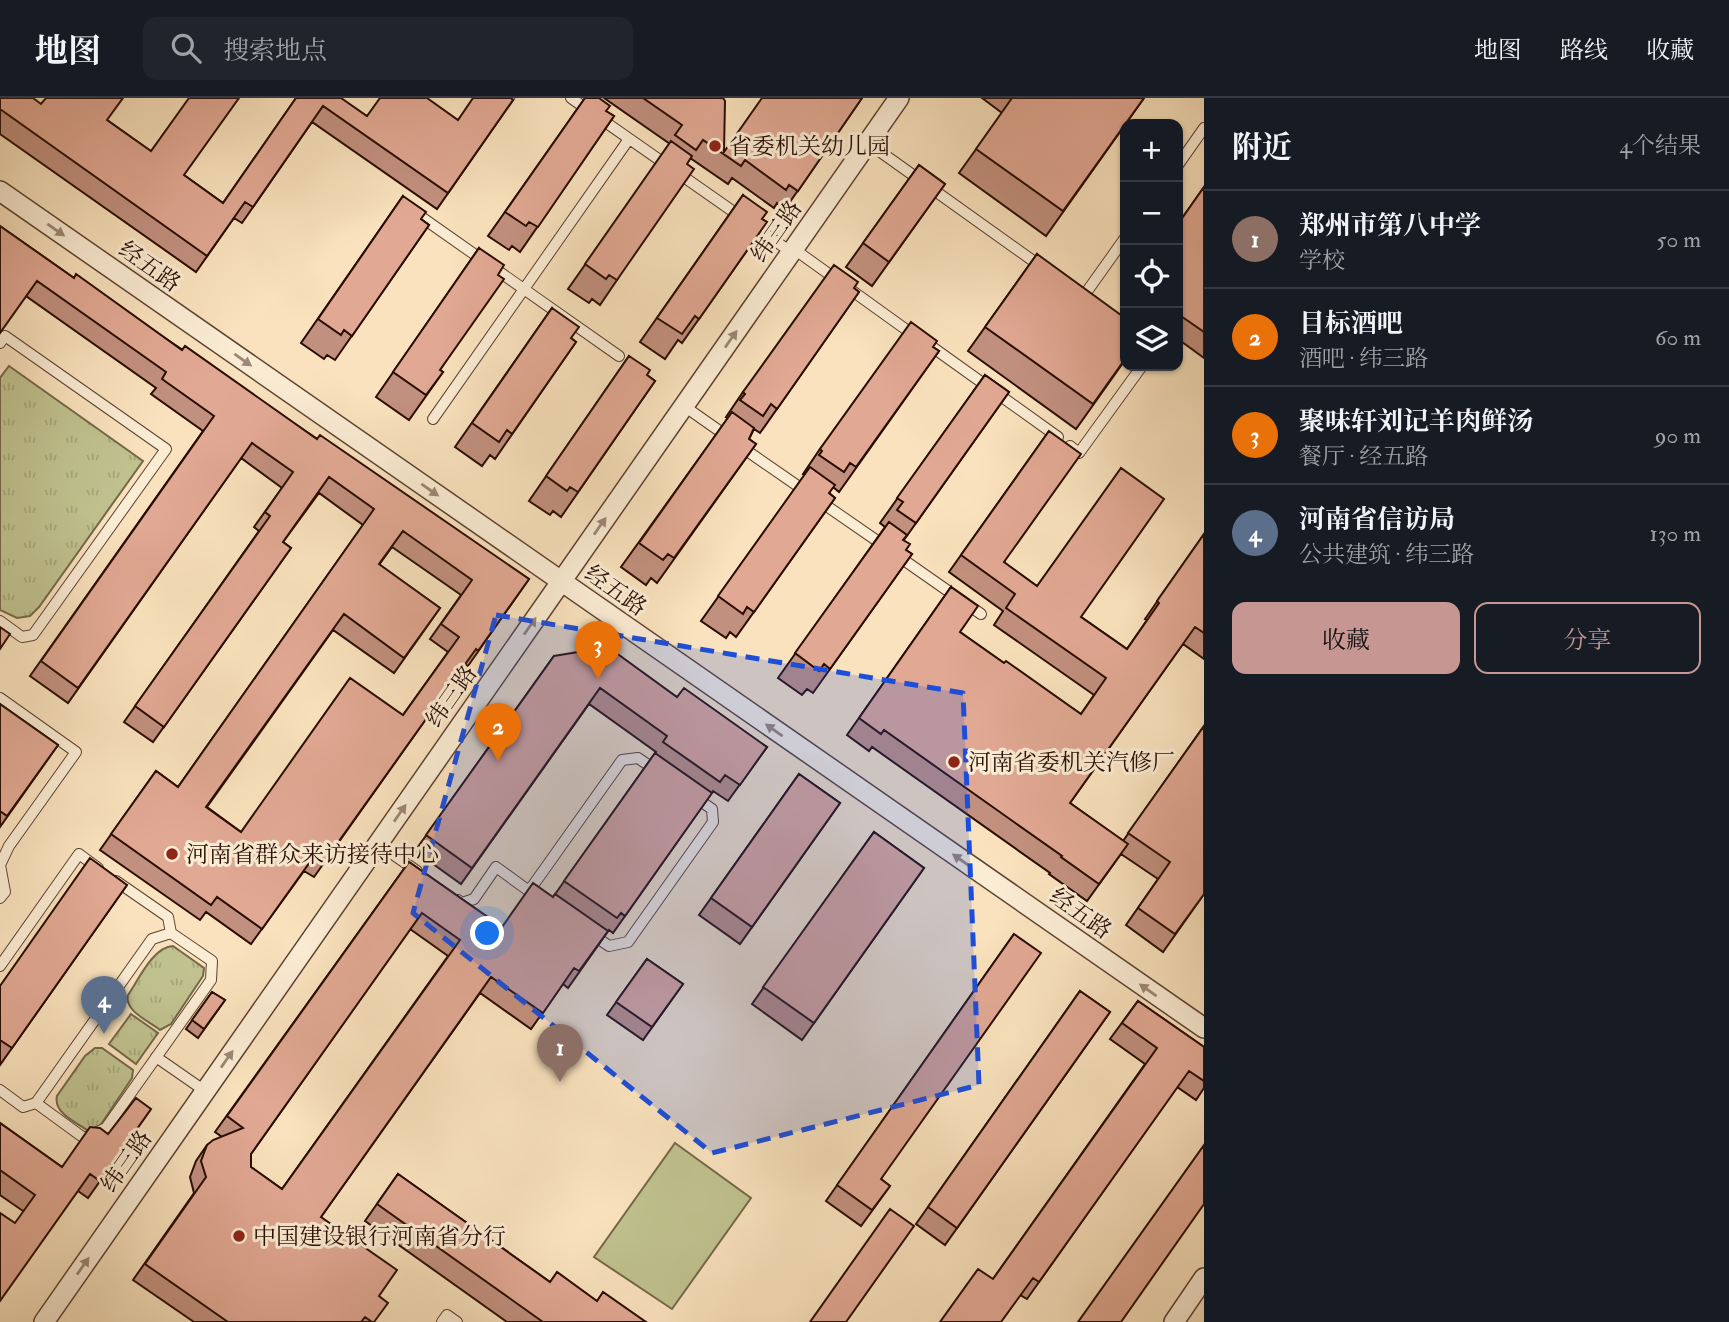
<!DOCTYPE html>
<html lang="zh">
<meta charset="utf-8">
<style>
:root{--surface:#171b24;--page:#20242c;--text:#f1f3f6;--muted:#9ea1a6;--line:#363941;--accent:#c59692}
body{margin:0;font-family:"IM FELL Double Pica","Noto Serif SC",serif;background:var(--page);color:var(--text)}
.controls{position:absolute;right:21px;top:21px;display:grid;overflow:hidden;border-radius:14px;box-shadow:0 2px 5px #0004}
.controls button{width:63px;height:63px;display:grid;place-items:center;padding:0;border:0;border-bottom:2px solid var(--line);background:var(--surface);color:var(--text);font:35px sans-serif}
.you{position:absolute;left:488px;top:836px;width:24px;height:24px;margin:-18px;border:5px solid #fff;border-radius:50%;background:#1a73e8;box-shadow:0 0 0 10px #1a73e833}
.badge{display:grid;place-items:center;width:46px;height:46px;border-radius:50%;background:var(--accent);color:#fff;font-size:23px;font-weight:700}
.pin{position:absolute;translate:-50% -58px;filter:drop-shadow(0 2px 4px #0008)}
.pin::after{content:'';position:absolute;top:37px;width:24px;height:21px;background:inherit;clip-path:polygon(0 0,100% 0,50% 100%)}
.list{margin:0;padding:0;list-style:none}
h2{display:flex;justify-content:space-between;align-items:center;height:91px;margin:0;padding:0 28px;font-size:30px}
h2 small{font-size:23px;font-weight:400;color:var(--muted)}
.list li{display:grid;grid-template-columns:46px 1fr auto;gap:21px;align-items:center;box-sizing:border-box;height:98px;padding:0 28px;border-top:2px solid var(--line)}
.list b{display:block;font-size:26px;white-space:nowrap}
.list p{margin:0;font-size:23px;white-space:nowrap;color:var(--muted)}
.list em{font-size:23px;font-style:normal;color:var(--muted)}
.actions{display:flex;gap:14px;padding:21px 28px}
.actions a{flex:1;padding:16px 0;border:2px solid var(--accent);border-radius:14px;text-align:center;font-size:24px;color:var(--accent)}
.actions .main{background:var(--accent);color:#111}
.icon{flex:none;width:38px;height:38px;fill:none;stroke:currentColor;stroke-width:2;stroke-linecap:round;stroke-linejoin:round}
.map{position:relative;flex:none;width:1204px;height:1224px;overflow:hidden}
header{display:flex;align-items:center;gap:42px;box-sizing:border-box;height:98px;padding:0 35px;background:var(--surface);border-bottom:2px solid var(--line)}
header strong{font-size:33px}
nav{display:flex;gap:38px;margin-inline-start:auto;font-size:24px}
.search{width:490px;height:63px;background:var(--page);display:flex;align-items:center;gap:18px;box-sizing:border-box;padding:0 24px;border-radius:14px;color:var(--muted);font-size:26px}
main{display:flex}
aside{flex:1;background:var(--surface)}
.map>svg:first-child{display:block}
</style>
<header>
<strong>地图</strong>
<div class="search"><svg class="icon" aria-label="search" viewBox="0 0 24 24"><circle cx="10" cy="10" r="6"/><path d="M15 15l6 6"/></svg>搜索地点</div>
<nav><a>地图</a><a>路线</a><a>收藏</a></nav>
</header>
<main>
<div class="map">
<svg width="1204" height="1224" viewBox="0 0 1204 1224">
<defs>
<pattern id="grass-tufts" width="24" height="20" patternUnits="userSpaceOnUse" patternTransform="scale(1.75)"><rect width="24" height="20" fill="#c0c28f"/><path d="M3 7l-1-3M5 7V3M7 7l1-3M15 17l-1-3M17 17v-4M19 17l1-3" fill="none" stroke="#a5a67a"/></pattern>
</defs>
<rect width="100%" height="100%" fill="#f9e2bd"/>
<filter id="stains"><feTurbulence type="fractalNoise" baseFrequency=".00286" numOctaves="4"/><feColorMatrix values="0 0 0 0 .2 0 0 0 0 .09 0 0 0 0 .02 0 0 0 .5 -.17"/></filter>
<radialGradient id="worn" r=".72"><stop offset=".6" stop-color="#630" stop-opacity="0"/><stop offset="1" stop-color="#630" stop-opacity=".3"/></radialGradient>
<!-- grass -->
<path fill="url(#grass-tufts)" stroke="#746849" stroke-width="2" d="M9,268L143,363L39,509L30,518L17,520L0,512V280Z
M173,848L204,870L203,878L171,926L160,932C149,923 124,913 128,897C139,881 153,849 173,848Z
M131,916L158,935L136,966L109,946Z
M95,950H102L133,972L132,980L100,1028L89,1033C77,1025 53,1015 57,998L85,958Z"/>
<!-- park -->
<path fill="#c0c28f" stroke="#746849" stroke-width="2" d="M675,1045L751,1100L672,1211L594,1159Z"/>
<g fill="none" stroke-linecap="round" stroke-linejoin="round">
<defs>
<path id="lane" d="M571,0L791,154
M868,45L1043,170
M1178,67L1204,30
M417,116L619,258
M794,151L915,238
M1087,201L1083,199L1125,140
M0,245L5,238L166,351L33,537L22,539L0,523
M928,246L1058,339
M684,308L728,339
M433,321L629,41
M740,348L805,393
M1070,348L1079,355L1142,268
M818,402L886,449
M898,458L981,516
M0,600L76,654L9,748L0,767L5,794L0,800
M638,660L712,711L713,724L628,844L609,848L529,793L622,662Z
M378,746L417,773
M116,783L168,819L171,835
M458,802L462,805L474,801L496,769L529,793
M171,835L212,863L211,882L106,1030L84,1040L36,1005L152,841Z
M0,868L79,756L98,770
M156,959L205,993
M0,992L23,1009L36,1005
M442,1224L447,1217L457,1224"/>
<path id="street" d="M0,93L1204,930
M44,1224L899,0
M1174,1224L1204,1180"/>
</defs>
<!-- lane casing -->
<use href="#lane" stroke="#5d4232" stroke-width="12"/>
<!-- street casing -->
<use href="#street" stroke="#5d4232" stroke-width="22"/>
<!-- lane -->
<use href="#lane" stroke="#fbecd4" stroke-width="10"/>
<!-- street -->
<use href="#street" stroke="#fbecd4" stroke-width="19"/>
</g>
<!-- wall -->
<path fill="#c2907e" stroke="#290d03" stroke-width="2" fill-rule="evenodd" d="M0,0L41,6L107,22L223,105L296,0L367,18L458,22L513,2L437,111L312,24L242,125L234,120L196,174L0,36Z
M585,0L614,18L520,154L512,148L509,152L488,138Z
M604,0H723L724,53L862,0L785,111L777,105L774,110L732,80L728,86L690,60L617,182L600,207L592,201L589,205L568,191L670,46Z
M982,0H1144L1046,138L959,75L1002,15Z
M919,67L945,86L872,188L846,169Z
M1204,89V260L1178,241V126Z
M743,97L762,121L767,124L682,245L678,242L665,261L640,244Z
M403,98L421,121L429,127L335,262L327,257L324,261L301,245Z
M0,128L74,180L529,481L468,568L465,566L314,779L304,773L251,846L206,814L200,822L100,752L156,673L178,689L363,427L319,395L283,444L291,450L153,644L124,624L259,433L254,429L282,390L241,360L68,605L30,578L203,333L151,296L156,290L26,198ZM392,449L461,497L430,541L448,554L403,617L241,734L207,709L333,532L394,575L440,510L379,467Z
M479,150L498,177L440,272L443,274L409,322L376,299Z
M1037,156L1125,262L1076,331L968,253Z
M854,190L859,194L760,335L754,331L749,341L756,346L657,485L651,480L646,487L621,469L728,320L726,319L743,294Z
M552,210L571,240L576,244L495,361L490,357L482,368L455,349Z
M933,249L939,253L839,394L833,389L829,395L835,400L736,539L730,534L726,540L701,523L805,377L803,376L820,351Z
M629,258L647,277L655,283L561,419L553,413L550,417L529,403Z
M985,277L1009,294L904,442L906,452L912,456L813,595L807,591L802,597L778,580L885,429L880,425Z
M1049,333L1004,465L1127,551L1147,522L1145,521L1204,436V561L1183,546L1070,705L1123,743L1204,628V796L1163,854L1126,827L1158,781L1121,756L1087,803L1049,776L1050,775L872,649L869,653L847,637L951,489L960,534L1004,565L1081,616L1094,597L994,527L1003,513L949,474Z
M554,558L677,599L767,649L728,703L713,693L613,835L609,832L568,890L563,886L531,931L480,895L321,1119L379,1198L374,1224H194L133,1182L194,1095L190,1079L196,1063L207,1047L222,1039L215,1034L409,764L502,829L553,799L656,654L589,606L461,786L415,753ZM410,831L448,858L282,1091L251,1069V1056Z
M0,606L58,647L0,729Z
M799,676L840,705L740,846L699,817Z
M874,734L924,770L802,942L752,906Z
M127,787L0,967V888Z
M1014,836L881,1081L890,1088L861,1128L826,1103Z
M647,861L683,886L643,942L607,917Z
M1080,893L1110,914L945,1147L916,1126Z
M212,894L225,902L198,940L186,931Z
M1138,903L1204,949V990L1196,1002L1177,989L1027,1201L993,1181L1145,966L1110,941Z
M151,1011L88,1100L78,1093L23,1113L0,1097V1025L62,1069L108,1036Z
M398,1076L550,1184L646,1224H507L365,1123Z"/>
<!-- building -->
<path fill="#e1a893" stroke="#290d03" stroke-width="2" fill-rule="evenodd" d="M0,0H33L41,6L46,0H123L107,22L151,53L189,0H239L184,77L223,105L296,0H341L367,18L380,0H427L458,22L473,0H511L513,2L448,95L323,8L253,109L245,104L207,158L0,11Z
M585,0H599L610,8L606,13L614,18L538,129L529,124L526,128L505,114Z
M643,0H723L725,3L724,54L762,0H862L798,93L789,87L786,92L745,62L741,68L703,42L696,52L675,37L682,27Z
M1012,0H1144L1063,113L976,51Z
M671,43L692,58L687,66L694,71L617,182L609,177L606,181L585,166Z
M919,67L945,86L889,164L863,145Z
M1204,89V234L1178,216V126Z
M743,97L767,114L762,121L767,124L699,221L695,218L682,236L657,220Z
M403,98L426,114L421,121L429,127L352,238L344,232L341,237L318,221Z
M0,128L74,180L76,176L182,252L185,248L317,341L320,337L529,481L478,553L476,551L324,764L315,757L262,831L217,799L211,807L111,736L156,673L178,689L374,411L329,379L283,444L291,450L164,629L135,608L270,418L265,414L293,374L252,345L78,590L41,563L214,318L162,281L166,274L37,183L0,235ZM403,433L472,482L441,526L459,539L403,617L350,580L241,734L206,709L344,516L404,560L440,510L379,466Z
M479,150L504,167L498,177L504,181L440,272L443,274L426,297L393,274Z
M1037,156L1125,220V261L1093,306L985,229Z
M834,167L858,184L854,190L859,194L777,311L771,306L763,318L740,302L745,296L743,294Z
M552,210L579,229L571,240L576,244L512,336L507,332L499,344L472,325Z
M911,224L937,243L933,249L939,253L856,369L850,365L844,374L819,357L822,353L820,351Z
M629,258L650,272L647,277L655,283L578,394L570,389L567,393L546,378Z
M985,277L1009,294L916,425L897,412L903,404L897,400Z
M732,314L754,330L749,341L756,346L674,460L668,456L663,462L639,445Z
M1049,333L1081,356L1004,464L1037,488L1121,370L1164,401L1081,519L1127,551L1159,505L1157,503L1204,436V535L1195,529L1070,705L1128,746L1099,786L1061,759L1062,758L884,632L881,636L859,620L951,489L978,508L960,534L1004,565L1006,563L1081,616L1106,580L1006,510L1015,496L961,457Z
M810,369L835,387L829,395L835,400L754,514L747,509L743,516L718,498Z
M889,424L907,437L903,442L910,446L906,452L912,456L830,571L824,566L819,573L795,555Z
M0,529L10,536L0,551Z
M608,549L677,599L684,590L767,649L740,687L725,677L720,684L663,644L667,638L600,590L472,770L426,737L554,558Z
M0,606L58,647L7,718L0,713Z
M1204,628V796L1175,836L1138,810L1170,764L1128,735Z
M655,655L712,695L625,818L621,815L617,820L564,783Z
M799,676L840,705L752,829L711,800Z
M874,734L924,770L814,925L763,889Z
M90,760L127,787L12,950L0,942V888Z
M409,764L502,829L533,785L553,799L555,796L608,833L579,873L574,870L543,915L491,879L321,1119L397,1172L379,1198L388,1205L374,1224H372L365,1219L361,1224H228L145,1166L206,1079L201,1063L207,1047L213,1042L243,1030L227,1018ZM422,815L460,842L282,1091L251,1069V1056Z
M1014,836L1041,855L881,1081L890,1088L872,1112L837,1087Z
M647,861L683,886L652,929L616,904Z
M1080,893L1110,914L957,1130L928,1109Z
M212,894L225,902L204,931L192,922Z
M1138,903L1204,949V983L1189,973L1039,1184L1033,1180L1001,1224H940L978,1171L993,1181L1157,950L1122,925Z
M136,1000L151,1011L100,1083L90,1076L0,1203V1115L15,1125L35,1097L0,1072V1025L62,1069L90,1029L100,1030L108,1036Z
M1204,1047V1106L1121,1224H1078Z
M398,1076L550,1184L557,1174L597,1203L603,1194L646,1224H543L377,1106Z
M890,1111L914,1128L846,1224H810Z"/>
<!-- one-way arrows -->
<defs><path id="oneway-solid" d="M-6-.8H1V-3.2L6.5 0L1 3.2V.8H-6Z" transform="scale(1.75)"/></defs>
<g fill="#9c8876">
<use href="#oneway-solid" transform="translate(56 132) rotate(35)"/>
<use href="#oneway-solid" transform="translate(731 241) rotate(-55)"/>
<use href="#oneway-solid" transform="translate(243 262) rotate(35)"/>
<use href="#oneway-solid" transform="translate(430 392) rotate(35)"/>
<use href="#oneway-solid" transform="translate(600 428) rotate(-55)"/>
<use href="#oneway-solid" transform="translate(530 528) rotate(-55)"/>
<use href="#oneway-solid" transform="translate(774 632) rotate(-145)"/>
<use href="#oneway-solid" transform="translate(400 715) rotate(-55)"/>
<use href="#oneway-solid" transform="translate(961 762) rotate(-145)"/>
<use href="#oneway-solid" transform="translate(1148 892) rotate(-145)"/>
<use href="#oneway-solid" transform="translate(227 961) rotate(-55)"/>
<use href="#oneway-solid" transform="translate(83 1168) rotate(-55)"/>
</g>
<!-- marked area -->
<path fill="#1d4ed8" fill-opacity="0.2" stroke="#1d4ed8" stroke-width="5" stroke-dasharray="14 9" stroke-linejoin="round" d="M496,517L963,595L979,987L712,1055L413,815Z"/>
<!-- markers -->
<g fill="#8f2418" stroke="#fbecd4" stroke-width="2.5">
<circle cx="715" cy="48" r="7"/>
<circle cx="954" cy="664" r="7"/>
<circle cx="172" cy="756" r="7"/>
<circle cx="239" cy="1138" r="7"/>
</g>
<g text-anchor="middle" stroke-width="6" stroke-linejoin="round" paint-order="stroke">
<!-- poi labels -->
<g font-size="23" fill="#290d03" stroke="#fbecd4" text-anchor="start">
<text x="729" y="56">省委机关幼儿园</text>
<text x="968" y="672">河南省委机关汽修厂</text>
<text x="186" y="764">河南省群众来访接待中心</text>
<text x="253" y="1146">中国建设银行河南省分行</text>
</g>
<!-- street labels -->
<g font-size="23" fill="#290d03" stroke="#fbecd4">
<text transform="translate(776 133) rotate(-55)" y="8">纬三路</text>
<text transform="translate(150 168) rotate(35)" y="8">经五路</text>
<text transform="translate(616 492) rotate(35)" y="8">经五路</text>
<text transform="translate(451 598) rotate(-55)" y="8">纬三路</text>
<text transform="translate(1081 815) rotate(35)" y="8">经五路</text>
<text transform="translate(126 1063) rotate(-55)" y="8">纬三路</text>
</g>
</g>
<rect width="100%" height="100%" filter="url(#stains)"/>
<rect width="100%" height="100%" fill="url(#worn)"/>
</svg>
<div class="controls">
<button>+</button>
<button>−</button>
<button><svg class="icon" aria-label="locate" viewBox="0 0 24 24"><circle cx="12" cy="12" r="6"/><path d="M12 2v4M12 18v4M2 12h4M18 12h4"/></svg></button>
<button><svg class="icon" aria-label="layers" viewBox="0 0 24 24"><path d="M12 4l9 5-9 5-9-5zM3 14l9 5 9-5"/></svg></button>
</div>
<div class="you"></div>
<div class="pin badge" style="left:560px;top:984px;background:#8d6e63">1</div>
<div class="pin badge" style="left:498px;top:663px;background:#e8710a">2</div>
<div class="pin badge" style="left:598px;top:581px;background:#e8710a">3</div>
<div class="pin badge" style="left:104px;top:936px;background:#5c6f8a">4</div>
</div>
<aside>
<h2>附近<small>4个结果</small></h2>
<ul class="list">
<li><span class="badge" style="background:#8d6e63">1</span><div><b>郑州市第八中学</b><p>学校</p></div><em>50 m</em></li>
<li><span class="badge" style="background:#e8710a">2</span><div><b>目标酒吧</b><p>酒吧 · 纬三路</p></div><em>60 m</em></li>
<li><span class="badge" style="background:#e8710a">3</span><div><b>聚味轩刘记羊肉鲜汤</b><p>餐厅 · 经五路</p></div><em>90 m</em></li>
<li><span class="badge" style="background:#5c6f8a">4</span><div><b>河南省信访局</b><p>公共建筑 · 纬三路</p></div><em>130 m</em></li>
</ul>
<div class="actions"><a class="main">收藏</a><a>分享</a></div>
</aside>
</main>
